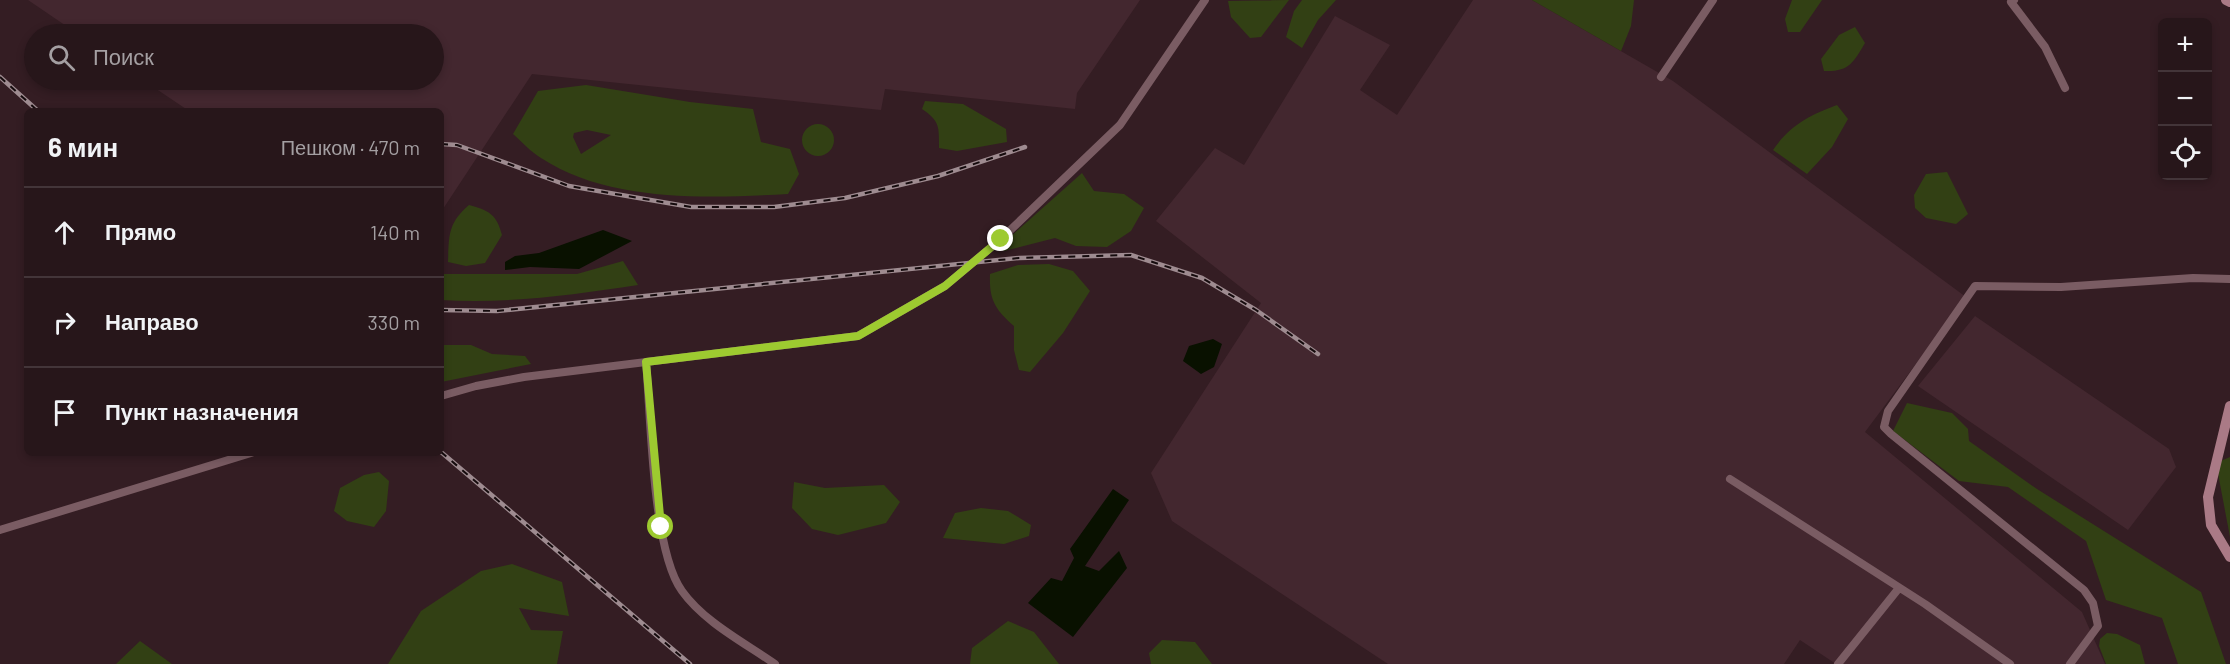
<!DOCTYPE html>
<html lang="ru">
<meta charset="utf-8">
<style>
:root{--surface:#27161a;--page:#2f1f23;--text:#f1f3f6;--muted:#a49fa2;--line:#433539}
body{margin:0;font-family:Barlow,sans-serif;background:var(--page);color:var(--text)}
.controls{position:absolute;right:18px;top:18px;display:grid;overflow:hidden;border-radius:9px;box-shadow:0 3px 9px #0003}
.controls button{width:54px;height:54px;display:grid;place-items:center;padding:0;border:0;border-bottom:2px solid var(--line);background:var(--surface);color:var(--text);font:30px sans-serif}
.stop{position:absolute;width:18px;height:18px;margin:-14px;border:4px solid #9dca30;border-radius:50%;background:#fff}
.stop.end{background:#9dca30;border-color:#fff;box-shadow:0 2px 6px #0008}
.list{margin:0;padding:0;list-style:none}
h2{display:flex;justify-content:space-between;align-items:center;height:78px;margin:0;padding:0 24px;font-size:26px}
h2 small{font-size:20px;font-weight:400;color:var(--muted)}
.list li{display:grid;grid-template-columns:39px 1fr auto;gap:18px;align-items:center;box-sizing:border-box;height:90px;padding:0 24px;border-top:2px solid var(--line)}
.list b{display:block;font-size:22px;white-space:nowrap}
.list em{font-size:20px;font-style:normal;color:var(--muted)}
.icon{flex:none;width:33px;height:33px;fill:none;stroke:currentColor;stroke-width:2;stroke-linecap:round;stroke-linejoin:round}
.map{position:relative;flex:none;width:2230px;height:664px;overflow:hidden}
.search{position:absolute;background:var(--surface);box-shadow:0 3px 9px #0003;left:24px;top:24px;width:420px;height:66px;display:flex;align-items:center;gap:15px;box-sizing:border-box;padding:0 21px;border-radius:33px;color:var(--muted);font-size:22px}
.panel{position:absolute;background:var(--surface);box-shadow:0 3px 9px #0003;left:24px;top:108px;width:420px;height:348px;border-radius:9px}
.map>svg:first-child{display:block}
</style>
<div class="map">
<svg width="2230" height="664" viewBox="0 0 2230 664">
<rect width="100%" height="100%" fill="#341d23"/>
<!-- built -->
<path fill="#43272f" d="M28,0H1140L1077,93L1075,109L885,89L881,110L532,74L441,212V111H189L143,80H434V34H78Z
M1473,0H1532L1673,81L1966,297L1865,432L2082,612L2105,664H1836L1800,640L1784,664H1388L1172,521L1151,473L1261,303L1156,221L1215,148L1244,165L1335,16L1390,45L1360,90L1397,115Z
M1975,316L2169,449L2176,467L2128,530L1918,386Z"/>
<!-- green -->
<path fill="#324014" fill-rule="evenodd" d="M1289,0L1261,37L1250,38L1231,17L1228,1Z
M1302,0H1336L1318,20L1302,48L1286,37L1294,11Z
M1532,0H1634L1631,26L1621,51Z
M1792,0H1822L1800,32H1788L1785,19Z
M1855,27L1865,43C1853,63 1849,72 1824,71L1821,59L1839,35Z
M586,85L690,102L753,109L761,142L790,149L799,174L788,194C708,198 610,203 541,158C531,152 522,142 513,134L538,91ZM587,130L611,135L581,154L573,137L574,133Z
M925,101L963,104L1006,129L1007,142L957,151L939,148C939,127 940,121 922,109Z
M1837,105L1848,119L1832,147L1807,174L1773,150C1790,125 1810,115 1837,105Z
M802 140a16 16 0 1 1 32 0a16 16 0 1 1-32 0Z
M1947,172L1968,214L1956,224L1926,218L1915,208L1914,195L1926,174Z
M1082,173L1094,191L1124,194L1144,208L1131,231L1107,247L1076,246L1055,238L1004,251L1000,246Z
M469,205C489,210 497,215 502,235L485,263L466,266L448,262C449,235 448,223 469,205Z
M623,261L638,285C572,295 508,304 441,300V274H577Z
M1049,264L1073,271L1090,291L1063,333L1030,372L1019,370L1014,350V326C995,309 989,300 990,274L1018,265Z
M441,345H471L492,354L525,356L531,364L441,382Z
M1907,403L1952,413L1968,429L1969,441L2037,489L2201,592L2226,664H2178L2162,618L2106,600L2086,541L2008,487L1959,481L1893,431Z
M2230,457V537L2216,463Z
M379,472L389,481L386,511L374,527L347,521L334,511L340,488L364,475Z
M794,482L825,488L884,485L900,502L886,523L838,535L812,529L792,508Z
M981,508L1008,511L1031,525L1029,536L1004,544L943,538L955,513Z
M512,564L562,582L569,616L519,608L531,630L563,631L557,664H388L421,611L481,571Z
M1008,621L1034,632L1059,664H970L972,648Z
M2107,633L2117,634L2140,645L2145,664H2106L2099,646L2100,639Z
M1162,640L1195,642L1212,664H1151L1149,653Z
M140,641L172,664H116Z"/>
<!-- water -->
<path fill="#091100" d="M603,230L632,241L579,269L530,267L505,270V262L515,256L539,253Z
M1213,339L1222,344L1214,367L1201,374L1183,361L1189,346Z
M1113,489L1129,500L1085,566L1099,571L1119,551L1127,568L1073,637L1028,603L1051,578L1062,581L1074,558L1070,549Z"/>
<g fill="none" stroke-linecap="round" stroke-linejoin="round">
<!-- street -->
<path stroke="#7a5c63" stroke-width="8" d="M2014,0L2011,2L2045,47L2065,88
M1661,77L1713,0
M646,362C651,416 652,550 682,591C704,622 745,643 775,664
M441,396L476,386L524,377L858,336L945,286L1001,239L1120,125L1205,0
M1730,479L1925,604L2010,664
M0,530L251,453
M1838,664L1899,588
M2070,664L2098,626L2093,603L2084,590L1891,434L1884,427L1888,411L1975,286L2061,287L2193,278L2230,279"/>
<!-- secondary -->
<path stroke="#aa7a86" stroke-width="10" d="M2226,0L2230,2
M2230,406L2208,497L2211,525L2230,557"/>
<defs>
<path id="rail" d="M0,77L38,111
M441,144L457,145L569,186L691,207H774L845,198L938,176L1025,147
M441,310L497,311L1019,258L1131,255L1202,278L1256,310L1318,354
M441,452L690,664"/>
</defs>
<!-- rail casing -->
<use href="#rail" stroke="#9e8b90" stroke-width="4.5"/>
<!-- rail -->
<use href="#rail" stroke="#150b0d" stroke-width="2" stroke-dasharray="7" stroke-linecap="butt"/>
</g>
<g fill="none" stroke-linecap="round" stroke-linejoin="round">
<!-- route -->
<path stroke="#9dca30" stroke-width="8" d="M661,527L646,362L858,336L945,286L1001,239"/>
</g>
</svg>
<div class="controls">
<button>+</button>
<button>−</button>
<button><svg class="icon" aria-label="locate" viewBox="0 0 24 24"><circle cx="12" cy="12" r="6"/><path d="M12 2v4M12 18v4M2 12h4M18 12h4"/></svg></button>
</div>
<div class="stop" style="left:661px;top:527px"></div>
<div class="stop end" style="left:1001px;top:239px"></div>
<div class="search"><svg class="icon" aria-label="search" viewBox="0 0 24 24"><circle cx="10" cy="10" r="6"/><path d="M15 15l6 6"/></svg>Поиск</div>
<section class="panel">
<h2>6 мин<small>Пешком · 470 m</small></h2>
<ul class="list">
<li><svg class="icon" aria-label="ahead" viewBox="0 0 24 24"><path d="M12 20V5M6 11l6-6 6 6"/></svg><div><b>Прямо</b></div><em>140 m</em></li>
<li><svg class="icon" aria-label="right" viewBox="0 0 24 24"><path d="M7 20v-9h11M14 6l5 5-5 5"/></svg><div><b>Направо</b></div><em>330 m</em></li>
<li><svg class="icon" aria-label="arrive" viewBox="0 0 24 24"><path d="M6 21V4h12l-3 4 3 4H6"/></svg><div><b>Пункт назначения</b></div></li>
</ul>
</section>
</div>
